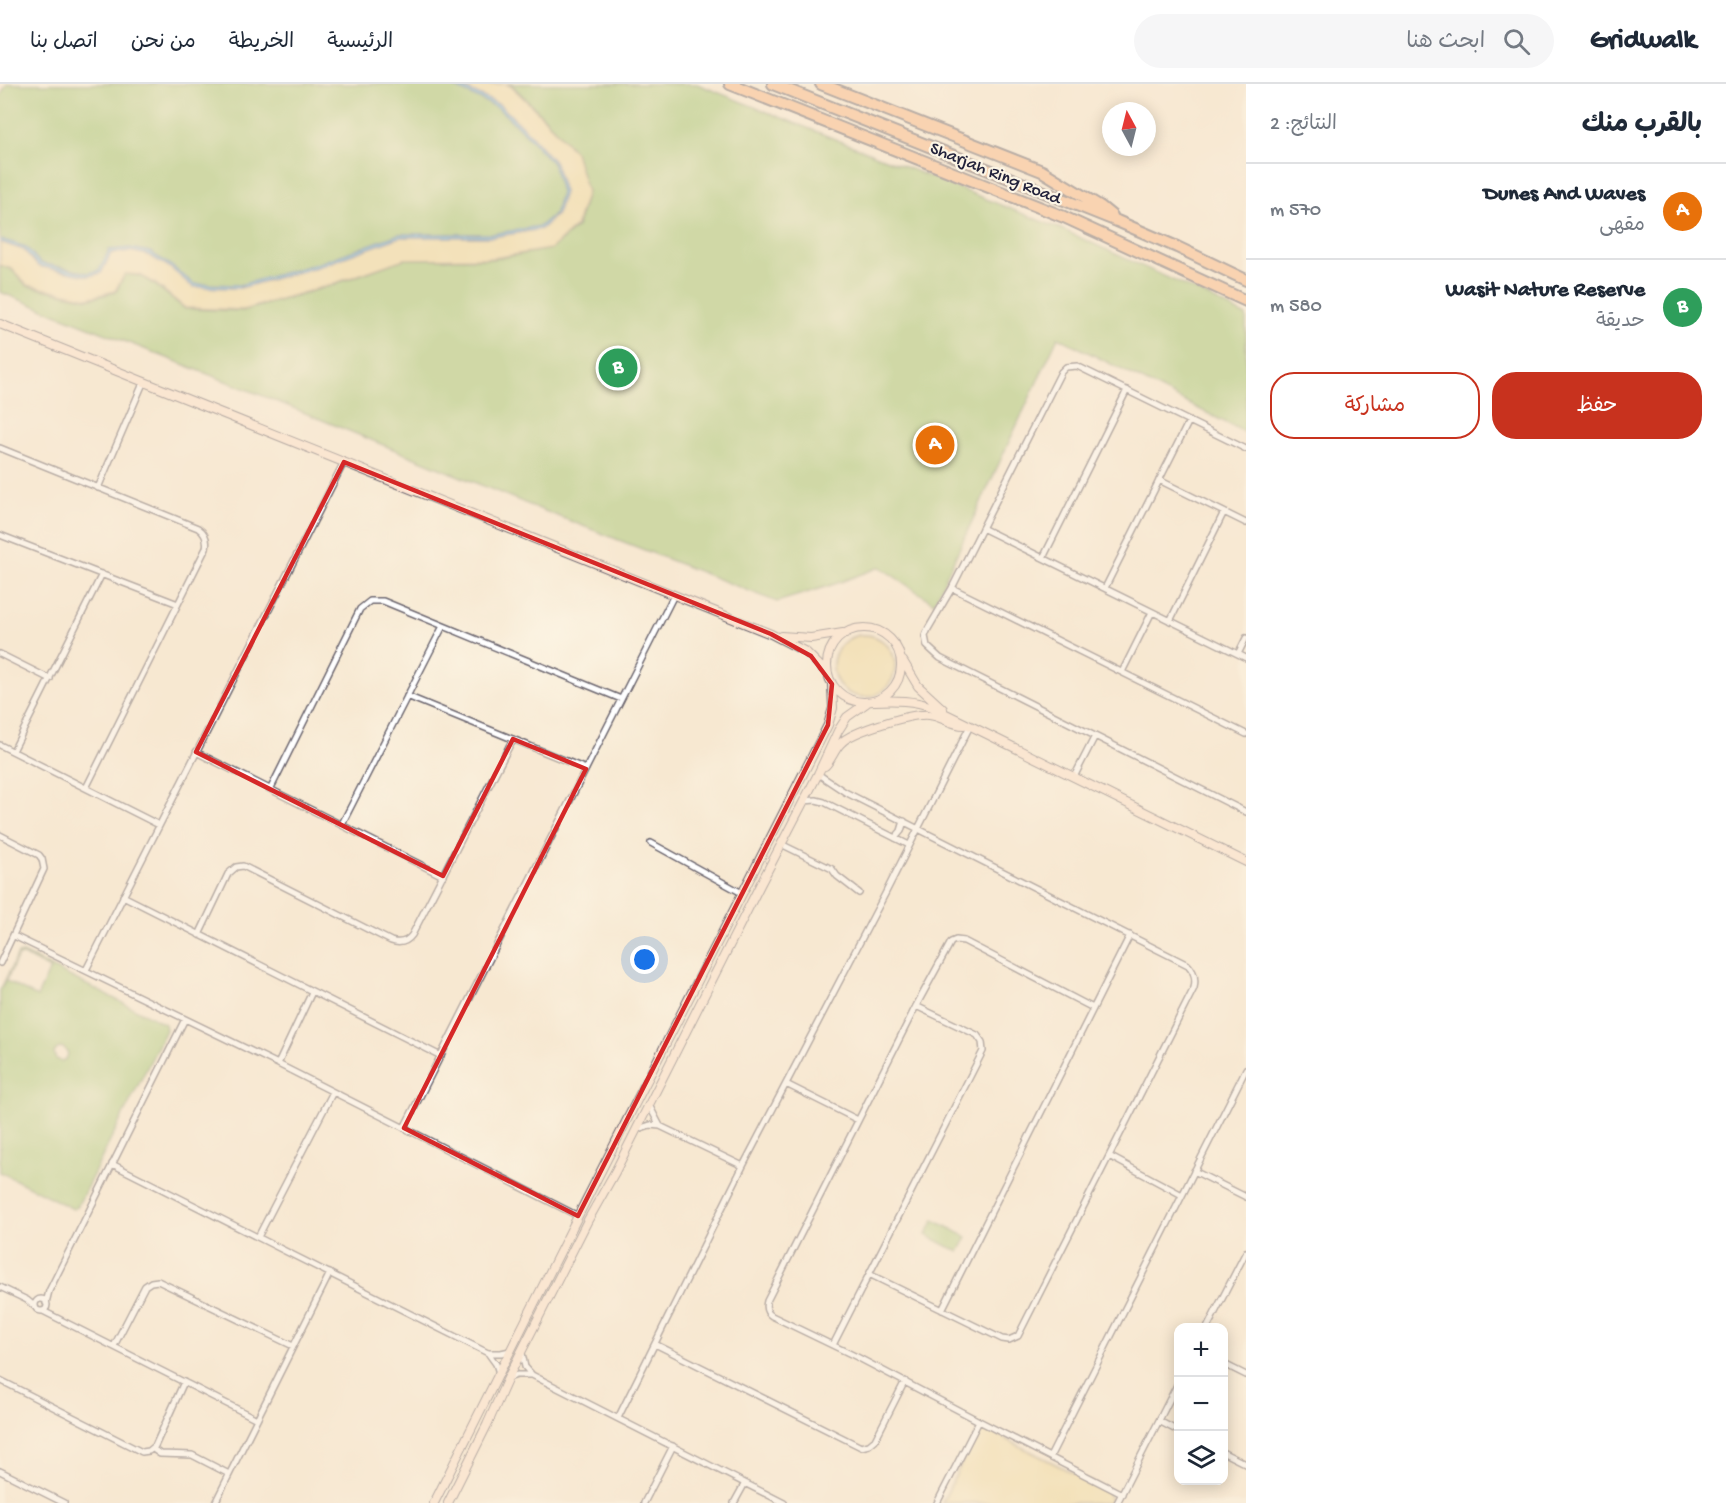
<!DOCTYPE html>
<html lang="ar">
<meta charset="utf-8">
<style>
:root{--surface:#fff;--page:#f6f6f7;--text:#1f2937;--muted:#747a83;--line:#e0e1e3;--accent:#c8321e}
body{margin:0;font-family:"Gochi Hand","Playpen Sans Arabic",sans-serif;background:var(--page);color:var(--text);direction:rtl}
.controls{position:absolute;right:18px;bottom:18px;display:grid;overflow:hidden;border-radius:12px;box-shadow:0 3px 15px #0003}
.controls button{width:54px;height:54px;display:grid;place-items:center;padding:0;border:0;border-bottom:2px solid var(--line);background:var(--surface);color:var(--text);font:30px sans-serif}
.compass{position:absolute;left:1102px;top:18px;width:54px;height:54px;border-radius:50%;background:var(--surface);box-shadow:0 3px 15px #0003;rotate:353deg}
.you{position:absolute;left:645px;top:876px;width:21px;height:21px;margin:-15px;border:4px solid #fff;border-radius:50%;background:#1a73e8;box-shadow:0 0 0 9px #1a73e833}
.badge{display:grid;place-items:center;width:39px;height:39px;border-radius:50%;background:var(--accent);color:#fff;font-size:20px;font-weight:700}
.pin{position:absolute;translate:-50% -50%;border:3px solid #fff;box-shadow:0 2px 6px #0006}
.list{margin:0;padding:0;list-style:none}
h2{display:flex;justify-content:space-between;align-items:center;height:78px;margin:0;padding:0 24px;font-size:26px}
h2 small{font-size:20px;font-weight:400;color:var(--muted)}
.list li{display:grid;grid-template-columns:39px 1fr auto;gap:18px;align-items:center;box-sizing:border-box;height:96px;padding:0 24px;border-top:2px solid var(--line)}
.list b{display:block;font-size:22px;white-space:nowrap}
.list p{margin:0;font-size:20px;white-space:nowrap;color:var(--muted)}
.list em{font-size:20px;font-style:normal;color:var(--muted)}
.actions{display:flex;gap:12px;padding:18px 24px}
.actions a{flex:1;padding:14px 0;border:2px solid var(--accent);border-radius:24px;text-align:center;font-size:21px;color:var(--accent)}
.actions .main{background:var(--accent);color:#fff}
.icon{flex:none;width:33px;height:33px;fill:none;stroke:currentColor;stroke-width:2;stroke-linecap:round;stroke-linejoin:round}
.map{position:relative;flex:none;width:1246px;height:1419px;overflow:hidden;direction:ltr}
header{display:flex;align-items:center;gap:36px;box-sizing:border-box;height:84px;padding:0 30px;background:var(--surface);border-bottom:2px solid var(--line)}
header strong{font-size:28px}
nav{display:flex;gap:33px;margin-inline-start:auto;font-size:21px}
.search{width:420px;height:54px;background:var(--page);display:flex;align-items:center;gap:15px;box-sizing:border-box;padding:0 21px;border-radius:33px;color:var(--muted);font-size:22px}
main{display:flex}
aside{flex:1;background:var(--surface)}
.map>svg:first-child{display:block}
</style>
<header>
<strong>Gridwalk</strong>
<div class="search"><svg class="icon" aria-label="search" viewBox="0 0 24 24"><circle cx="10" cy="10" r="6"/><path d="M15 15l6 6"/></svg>ابحث هنا</div>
<nav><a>الرئيسية</a><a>الخريطة</a><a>من نحن</a><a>اتصل بنا</a></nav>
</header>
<main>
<aside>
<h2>بالقرب منك<small>النتائج: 2</small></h2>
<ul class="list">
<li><span class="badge" style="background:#e8710a">A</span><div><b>Dunes And Waves</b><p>مقهى</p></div><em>570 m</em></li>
<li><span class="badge" style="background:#2e9e5b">B</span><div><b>Wasit Nature Reserve</b><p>حديقة</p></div><em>580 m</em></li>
</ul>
<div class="actions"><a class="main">حفظ</a><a>مشاركة</a></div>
</aside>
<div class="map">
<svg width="1246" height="1419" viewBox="0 0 1246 1419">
<rect width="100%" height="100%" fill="#fcf5e5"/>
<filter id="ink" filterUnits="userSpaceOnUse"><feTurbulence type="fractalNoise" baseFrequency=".0167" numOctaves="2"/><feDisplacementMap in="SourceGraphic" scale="12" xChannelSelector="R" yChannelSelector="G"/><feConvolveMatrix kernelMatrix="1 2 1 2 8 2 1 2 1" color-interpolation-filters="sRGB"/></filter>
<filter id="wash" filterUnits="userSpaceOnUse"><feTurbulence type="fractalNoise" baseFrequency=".008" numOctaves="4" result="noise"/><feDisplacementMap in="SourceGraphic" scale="24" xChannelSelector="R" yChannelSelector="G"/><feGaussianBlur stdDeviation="1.35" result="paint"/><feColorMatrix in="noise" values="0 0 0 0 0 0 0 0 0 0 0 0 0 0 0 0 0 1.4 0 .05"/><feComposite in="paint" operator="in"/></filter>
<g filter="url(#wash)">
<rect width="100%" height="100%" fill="#f7e8d1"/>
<!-- green -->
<path fill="#9fc671" stroke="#607456" stroke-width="1.5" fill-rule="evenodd" d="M7,0H448L498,24L527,51L553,80L561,108L555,129L540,142L492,150H399L319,179L240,201L194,200L169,180L150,168L130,164L99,186L88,189L40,179L26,163L0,155V13Z
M507,0H697L1061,145L1201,209L1246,232V349L1058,253L934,519L880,483L835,500L777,518L537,424L271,315L0,208V182L11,185L27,202L88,215L116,208L125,190L140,192L155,201L185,225L243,227L327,203L404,175H494L551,165L577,143L587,108L575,68L545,34L513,2Z
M23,869L165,940L166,946L77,1123L73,1125L0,1088V907L18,870ZM23,871L50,885L37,913L6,897L18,872ZM62,963L66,966L68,970L66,975L61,977L56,975L54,969L57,965Z
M934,1136L967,1153L959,1168L926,1151Z"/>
<!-- sand -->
<path fill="#eeda9e" stroke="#887e6c" stroke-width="1.5" d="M455,0H506L512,3L544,34L575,68L587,108L576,142L551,165L494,174L404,175L327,202L243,226L185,224L156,200L140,191L125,190L115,207L88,214L27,201L12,185L0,181V158L24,166L38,182L88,192L101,189L111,169L130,167L148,171L168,182L193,203L240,204L320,182L400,153H492L541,145L557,130L564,108L555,79L529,49L500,21Z
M833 582a31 31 0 1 1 62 0a31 31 0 1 1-62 0Z
M988,1346L1107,1406L1111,1416L1109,1419H942L977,1348Z"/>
<!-- water -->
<path fill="#6db9e6" stroke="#486e90" stroke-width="1.5" d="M448,0H455L500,21L529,49L555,79L564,108L557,130L541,145L492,153H400L320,182L240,204L193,203L168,182L148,171L130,167L111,169L101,189L88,192L38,182L24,166L0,158V155L26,163L40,179L88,189L99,186L109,166L130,164L150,168L169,180L194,200L240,201L319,179L399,150H492L540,142L555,129L561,108L553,80L527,51L498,24Z"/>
</g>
<g filter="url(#ink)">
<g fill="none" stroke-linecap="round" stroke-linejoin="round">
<defs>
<path id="street" d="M0,364L198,444C205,449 208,455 206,464L86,704
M1246,365L1077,282L1066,283L1061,288L952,504L928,545L925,552L927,562L940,574L1246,728
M1159,396L1246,439
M98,404L144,297
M982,444L1246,574
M0,451L178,520
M1043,474L1127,306
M952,504L1246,650
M1105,504L1189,337
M1170,537L1224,428
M0,570L50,595
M1238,570L1246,554
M1122,588L1152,528
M407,612L586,685
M0,661L159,741
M13,667L102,490
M196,668L443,792
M818,690L845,708L1188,881C1195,888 1196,895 1194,904L1018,1252L1009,1256L1002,1255L869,1190
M1074,693L1095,652
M271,704L360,525L370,517H383L621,615
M804,717L816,716L824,718L909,761
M342,740L443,542
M0,751L39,771L42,775L44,785L0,879
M895,754L901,747L904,737
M651,759L742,809
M781,760L832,785L837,792L859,809
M123,812L441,972
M199,851L228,790L236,783L243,782L391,857C400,860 407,858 412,851L513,655
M14,852L278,980L578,1132
M86,886L344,378
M1093,924L964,857L956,856L951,858L916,922L767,1217C765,1224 767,1229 772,1232L857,1273L979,1337L1122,1410
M278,980L312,908
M786,1000L858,1036
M649,1021L660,1042
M404,1044L674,511
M638,1045L650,1041L660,1042L743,1082
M1109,1072L1182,1111
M112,1080L488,1269H501L510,1267
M1194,1087L1246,1113
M258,1153L333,1008
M0,1203L27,1216L34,1222
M35 1221a6 6 0 1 1 12 0a6 6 0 1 1-12 0Z
M46,1219L49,1207L185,935
M942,1226L1130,851
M43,1227L257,1335
M1207,1244L1246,1168
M655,1260L861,1363L869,1361L875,1356L905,1297
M833,1261L983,967L982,958L977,951L916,922
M114,1262L145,1202L151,1198L158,1197L293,1262
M488,1269L496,1280L499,1289
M522,1269L525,1283L532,1291L784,1419
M1224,1280L1246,1291
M508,1294L517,1291H532
M0,1296L142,1368L149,1367L155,1362L184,1298
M618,1334L743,1082L885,810L970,642
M1159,1337L1178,1347
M153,1365L160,1370L192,1371L229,1390
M1224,1369L1246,1380
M1050,1373L1246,985
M0,1387L64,1419
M215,1419L330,1189
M644,1419L673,1362
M734,1419L745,1399
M937,1419L979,1337
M1117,1419L1178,1299"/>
<path id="secondary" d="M0,240L771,550L806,568L828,590
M827 581a37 37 0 1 1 74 0a37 37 0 1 1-74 0Z
M781,552L811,554L843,549
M903,577L918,602L943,625
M875,617C895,616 914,616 932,623L1246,778
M825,682C832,675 834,666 841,659C852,647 912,629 929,631C941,632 951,641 964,641
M434,1419L578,1132L828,641L833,624L832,600
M448,1419L487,1341L508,1294L588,1136L615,1088L760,801L818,690L838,647L847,633L868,618"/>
<path id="highway" d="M730,0L1064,133L1246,217
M773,0L1117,137L1177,163L1246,196
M821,0L1042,87L1101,123L1112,132"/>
</defs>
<!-- street casing -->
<use href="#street" stroke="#6d6770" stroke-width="8"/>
<!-- secondary casing -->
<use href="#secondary" stroke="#6d6770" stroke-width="10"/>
<!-- highway casing -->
<use href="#highway" stroke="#6d6770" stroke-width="14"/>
<!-- street -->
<use href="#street" stroke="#fff" stroke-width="5"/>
<!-- secondary -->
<use href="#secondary" stroke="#fde4d1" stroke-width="8"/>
<!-- highway -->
<use href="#highway" stroke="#fabb8b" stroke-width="10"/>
</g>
</g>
<!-- marked area -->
<path d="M0 0H1246V1419H0ZM344,378L771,550L811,572L832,600L828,641L578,1132L404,1044L586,685L513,655L443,792L196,668Z" fill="#f7e8d1" fill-opacity=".55" fill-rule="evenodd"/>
<path fill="none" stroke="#d62828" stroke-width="4.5" stroke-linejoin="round" d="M344,378L771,550L811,572L832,600L828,641L578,1132L404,1044L586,685L513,655L443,792L196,668Z"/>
<g text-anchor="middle" stroke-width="4.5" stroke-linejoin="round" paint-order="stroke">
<!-- street labels -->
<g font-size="18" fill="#22223b" stroke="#fcf5e5">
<text transform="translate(996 88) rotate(22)" y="6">Sharjah Ring Road</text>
</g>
</g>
</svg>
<div class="controls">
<button>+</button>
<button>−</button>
<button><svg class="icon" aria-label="layers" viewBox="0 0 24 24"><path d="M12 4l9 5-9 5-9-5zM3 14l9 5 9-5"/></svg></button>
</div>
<svg class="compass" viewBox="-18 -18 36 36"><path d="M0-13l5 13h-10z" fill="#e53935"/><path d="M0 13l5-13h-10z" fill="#747a83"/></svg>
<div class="you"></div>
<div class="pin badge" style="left:935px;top:361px;background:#e8710a">A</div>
<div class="pin badge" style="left:618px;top:284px;background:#2e9e5b">B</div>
</div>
</main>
